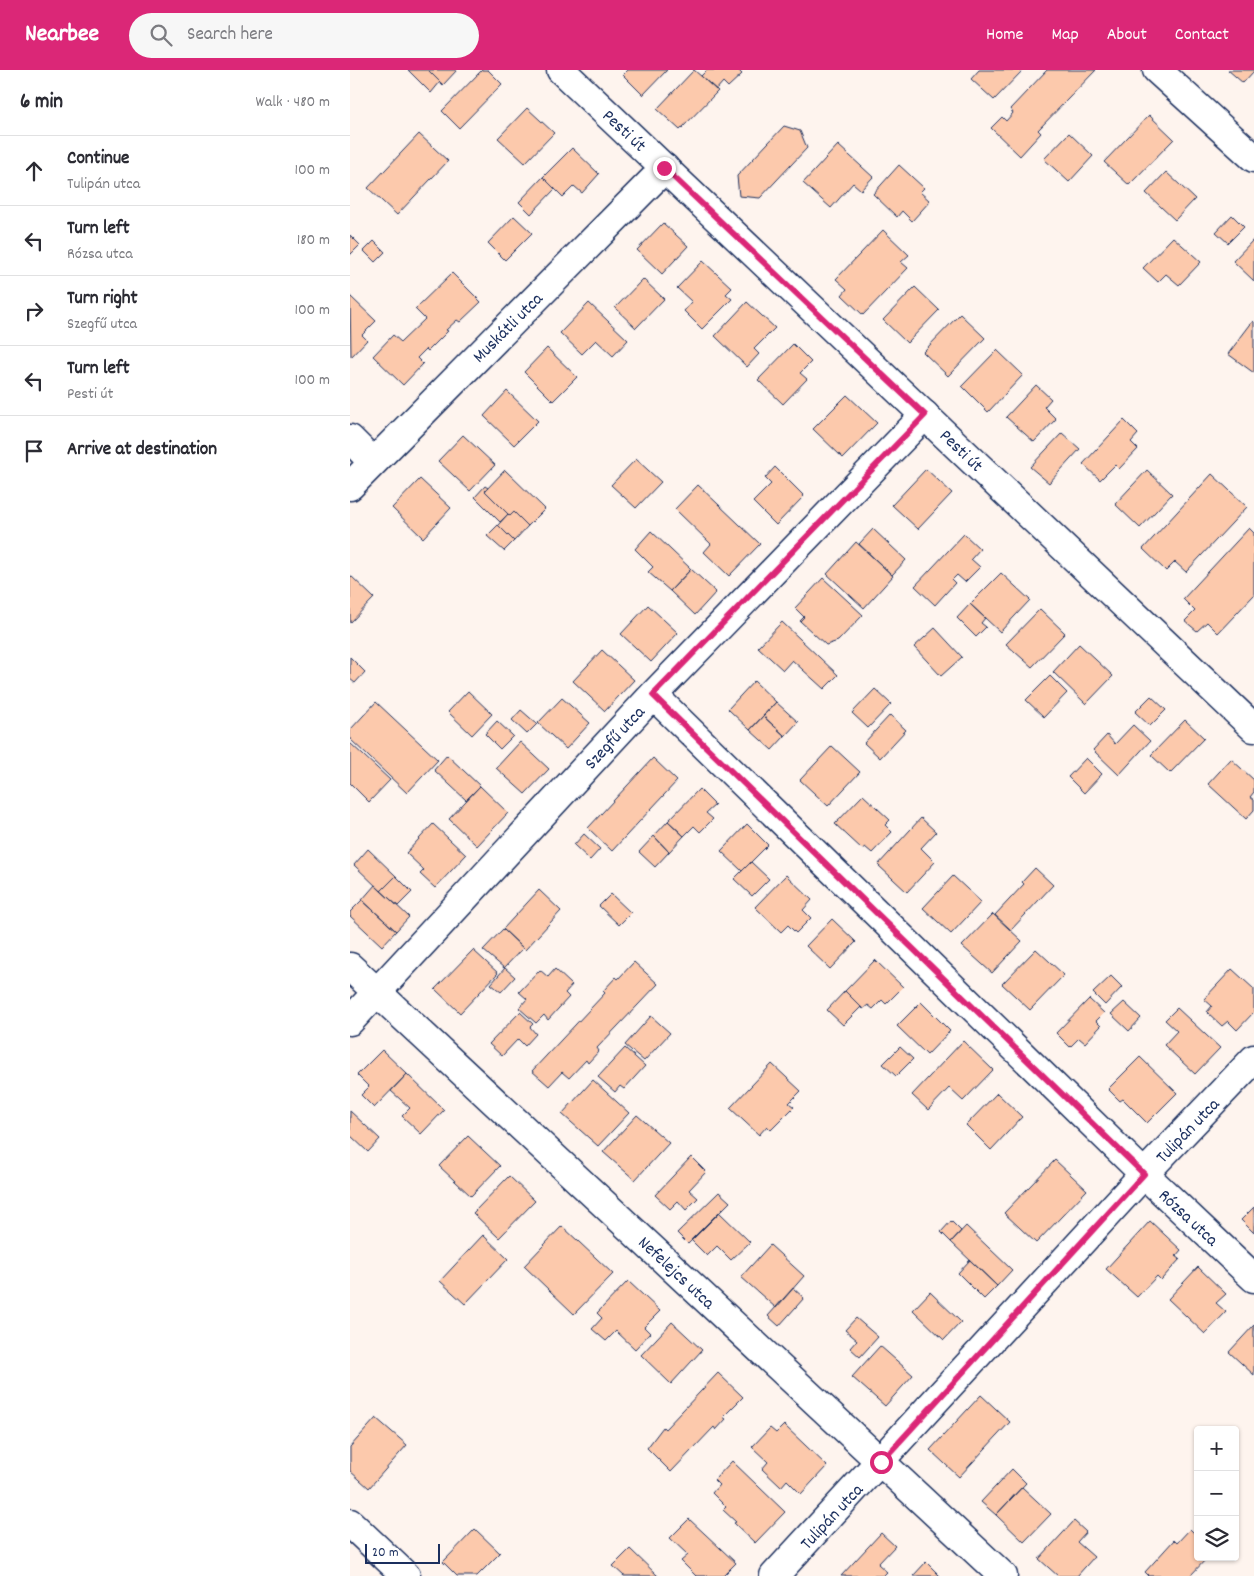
<!DOCTYPE html>
<meta charset="utf-8">
<style>
:root{--surface:#fff;--page:#f7f7f7;--text:#2b2b33;--muted:#7c7c81;--line:#e1e1e2;--accent:#db2777}
body{margin:0;font-family:Dekko,sans-serif;background:var(--page);color:var(--text)}
.controls{position:absolute;right:15px;bottom:15px;display:grid;overflow:hidden;border-radius:5px;box-shadow:0 1px 4px #0004}
.controls button{width:45px;height:45px;display:grid;place-items:center;padding:0;border:0;border-bottom:1px solid var(--line);background:var(--surface);color:var(--text);font:25px sans-serif}
.scale{position:absolute;left:15px;bottom:12px;width:75px;box-sizing:border-box;padding-left:5px;border:2px solid #1b2f5e;border-top:0;font-size:14px;line-height:18px;white-space:nowrap;color:#1b2f5e;-webkit-text-stroke:4px #fff;paint-order:stroke}
.stop{position:absolute;width:15px;height:15px;margin:-11px;border:4px solid #db2777;border-radius:50%;background:#fff}
.stop.end{background:#db2777;border-color:#fff;box-shadow:0 1px 5px #0008}
.list{margin:0;padding:0;list-style:none}
h2{display:flex;justify-content:space-between;align-items:center;height:65px;margin:0;padding:0 20px;font-size:21px}
h2 small{font-size:16px;font-weight:400;color:var(--muted)}
.list li{display:grid;grid-template-columns:32px 1fr auto;gap:15px;align-items:center;box-sizing:border-box;height:70px;padding:0 20px;border-top:1px solid var(--line)}
.list b{display:block;font-size:19px;white-space:nowrap}
.list p{margin:0;font-size:16px;white-space:nowrap;color:var(--muted)}
.list em{font-size:16px;font-style:normal;color:var(--muted)}
.icon{flex:none;width:28px;height:28px;fill:none;stroke:currentColor;stroke-width:2;stroke-linecap:round;stroke-linejoin:round}
.map{position:relative;flex:none;width:904px;height:1506px;overflow:hidden}
header{display:flex;align-items:center;gap:30px;box-sizing:border-box;height:70px;padding:0 25px;background:var(--accent);color:#fff}
header strong{font-size:24px}
nav{display:flex;gap:28px;margin-inline-start:auto;font-size:18px}
.search{width:350px;height:45px;background:var(--page);display:flex;align-items:center;gap:12px;box-sizing:border-box;padding:0 18px;border-radius:28px;color:var(--muted);font-size:19px}
main{display:flex}
aside{flex:1;background:var(--surface)}
.map>svg:first-child{display:block}
</style>
<header>
<strong>Nearbee</strong>
<div class="search"><svg class="icon" aria-label="search" viewBox="0 0 24 24"><circle cx="10" cy="10" r="6"/><path d="M15 15l6 6"/></svg>Search here</div>
<nav><a>Home</a><a>Map</a><a>About</a><a>Contact</a></nav>
</header>
<main>
<aside>
<h2>6 min<small>Walk · 480 m</small></h2>
<ul class="list">
<li><svg class="icon" aria-label="ahead" viewBox="0 0 24 24"><path d="M12 20V5M6 11l6-6 6 6"/></svg><div><b>Continue</b><p>Tulipán utca</p></div><em>100 m</em></li>
<li><svg class="icon" aria-label="left" viewBox="0 0 24 24"><path d="M17 20v-9H6M10 6l-5 5 5 5"/></svg><div><b>Turn left</b><p>Rózsa utca</p></div><em>180 m</em></li>
<li><svg class="icon" aria-label="right" viewBox="0 0 24 24"><path d="M7 20v-9h11M14 6l5 5-5 5"/></svg><div><b>Turn right</b><p>Szegfű utca</p></div><em>100 m</em></li>
<li><svg class="icon" aria-label="left" viewBox="0 0 24 24"><path d="M17 20v-9H6M10 6l-5 5 5 5"/></svg><div><b>Turn left</b><p>Pesti út</p></div><em>100 m</em></li>
<li><svg class="icon" aria-label="arrive" viewBox="0 0 24 24"><path d="M6 21V4h12l-3 4 3 4H6"/></svg><div><b>Arrive at destination</b></div></li>
</ul>
</aside>
<div class="map">
<svg width="904" height="1506" viewBox="0 0 904 1506">
<rect width="100%" height="100%" fill="#fef4ee"/>
<filter id="ink" filterUnits="userSpaceOnUse"><feTurbulence type="fractalNoise" baseFrequency=".02" numOctaves="2"/><feDisplacementMap in="SourceGraphic" scale="10" xChannelSelector="R" yChannelSelector="G"/><feConvolveMatrix kernelMatrix="1 2 1 2 8 2 1 2 1" color-interpolation-filters="sRGB"/></filter>
<g filter="url(#ink)">
<!-- building -->
<path fill="#fcc9ac" stroke="#1b2f5e" d="M58,0H78L90,12L81,23Z
M78,0H107L93,15Z
M132,0H138L152,14L109,58L92,41Z
M278,0H317L293,25L273,5Z
M344,0L368,21L330,60L307,39Z
M357,0H388L392,4L378,17L373,12L366,20L351,6Z
M629,0H673L644,30L621,9Z
M697,0H746L688,60L691,63L670,86L641,58L652,47L656,51L663,43L660,39Z
M878,0H904V1L893,13Z
M177,38L204,63L175,93L148,68Z
M799,45L824,69L779,115L754,92Z
M434,56L450,61L457,78L410,128L389,126L387,106Z
M719,63L743,86L719,112L694,89Z
M69,64L98,91L47,145L18,118Z
M488,75L523,107L511,120L503,113L481,138L453,113Z
M222,78L249,104L232,123L224,116L213,127L193,107Z
M549,95L574,118L570,122L580,131L562,151L552,141L547,147L523,124Z
M816,102L845,129L825,150L796,123Z
M193,107L205,119L181,144L169,132Z
M882,145L894,157L878,173L866,162Z
M164,146L182,163L155,190L138,173Z
M313,153L338,176L312,204L287,180Z
M533,160L559,185L551,192L558,198L513,245L492,225L497,219L486,209Z
M0,165L10,175L0,185Z
M823,167L851,192L829,215L816,204L808,212L793,198Z
M904,169V211L883,191Z
M24,171L35,182L25,192L14,181Z
M353,191L382,218L376,224L382,229L352,259L334,241L342,232L327,218Z
M102,203L131,232L110,252L107,250L96,260L98,261L78,281L76,279L67,288L73,294L53,315L23,286L43,265L51,272L75,249L65,239Z
M293,209L314,229L286,258L265,238Z
M565,217L589,240L557,273L533,250Z
M0,226L26,251L12,265L17,270L1,287Z
M397,232L425,258L404,279L409,284L397,297L365,266Z
M239,233L278,270L263,286L246,270L232,284L210,263Z
M610,244L635,268L598,306L573,282Z
M903,251L904,252V303L878,284Z
M443,274L461,292L450,303L457,309L433,334L408,310Z
M197,278L227,307L203,331L174,302Z
M647,280L673,305L638,342L612,316Z
M686,315L701,329L694,337L706,349L684,372L656,347Z
M157,321L188,351L164,375L134,346Z
M497,325L527,353L493,388L463,359Z
M774,350L788,364L781,372L788,379L769,399L765,395L750,410L733,394Z
M712,363L730,379L699,413L680,397Z
M113,365L145,395L120,421L88,391Z
M286,389L311,412L286,438L261,415Z
M425,397L454,426L426,455L403,432L421,414L415,408Z
M576,399L602,423L568,459L542,435Z
M155,400L195,439L178,456L164,442L160,446L135,421Z
M797,400L822,424L790,458L765,434Z
M862,404L897,437L836,502L825,492L816,501L793,479Z
M70,409L101,438L73,468L42,438Z
M348,415L410,474L379,506L354,482L361,474L325,439Z
M135,416L138,418L135,421L158,444L150,452L125,427Z
M164,442L178,456L164,471L148,455L158,444L160,446Z
M148,455L164,471L154,481L137,466Z
M899,458L904,463V525L868,563L857,552L847,561L835,551L845,541L833,529Z
M523,459L556,490L542,505L509,474Z
M301,461L341,499L320,521L298,502L303,497L285,479Z
M614,464L630,479L621,489L630,497L615,512L607,505L602,510L605,513L585,535L565,516Z
M506,472L543,506L514,538L477,504Z
M341,499L366,522L345,545L320,521Z
M651,503L680,530L650,562L620,534Z
M0,505L24,528L0,553Z
M473,508L513,545L488,571L476,575L450,551L454,547L445,538Z
M620,534L635,548L631,553L636,557L626,567L607,548Z
M298,535L328,563L301,592L271,564Z
M690,539L715,563L682,597L656,574Z
M432,552L488,605L474,619L442,590L433,600L408,577Z
M585,558L612,587L591,606L564,577Z
M729,574L763,606L736,634L703,602Z
M252,580L284,610L255,641L223,611Z
M0,587L15,602L5,613L0,609Z
M700,606L717,623L694,647L676,630Z
M404,611L426,632L400,660L378,639Z
M525,619L541,634L518,658L502,643Z
M118,621L142,644L122,665L98,642Z
M801,626L816,640L800,656L785,642Z
M212,628L240,653L216,679L188,653Z
M26,632L88,690L57,723L0,669V660Z
M426,632L448,652L435,666L413,646Z
M171,640L187,654L177,664L162,650Z
M540,645L556,660L530,688L514,673Z
M413,646L435,666L422,680L400,660Z
M835,650L854,668L820,703L801,685Z
M147,651L163,666L150,679L135,664Z
M783,655L800,671L769,705L743,680L757,665L765,674Z
M170,672L199,699L175,724L146,698Z
M0,673L40,710L19,732L0,713Z
M482,676L510,702L478,736L450,710Z
M97,685L130,716L116,730L84,700Z
M303,688L327,711L262,781L238,758Z
M736,688L752,704L734,723L718,707Z
M881,689L904,710V722L900,727L904,730V740L896,749L858,714Z
M130,716L158,743L127,776L99,749Z
M349,719L365,735L356,743L363,749L350,762L344,756L334,766L318,751Z
M513,725L540,750L535,755L542,762L522,783L515,777L512,779L485,754Z
M571,748L586,762L571,778L585,792L557,822L528,795Z
M318,751L334,766L319,782L304,766Z
M83,754L116,785L85,818L70,804L74,800L56,783Z
M397,754L418,775L392,801L371,781Z
M234,764L250,779L240,790L224,775Z
M304,766L319,782L305,797L289,782Z
M18,779L46,806L31,821L4,795Z
M401,792L419,809L402,826L384,809Z
M685,798L703,815L661,860L645,845L674,814L672,812Z
M436,805L462,830L453,840L461,848L446,863L438,855L431,862L405,837Z
M46,806L62,822L48,836L31,821Z
M603,806L631,832L601,864L573,838Z
M25,815L59,847L46,861L12,830Z
M189,820L211,841L175,880L153,859Z
M261,824L281,843L269,855L249,836Z
M12,830L46,861L32,876L0,846V842Z
M643,844L672,871L642,903L612,876Z
M482,849L506,872L480,899L456,876Z
M153,859L173,878L154,898L133,880Z
M686,879L714,905L680,940L652,914Z
M123,880L148,903L110,943L85,919Z
M525,890L553,917L536,934L532,930L523,939L518,935L513,939L495,921Z
M284,892L308,914L247,978L249,981L238,993L236,990L219,1008L212,1002L199,1016L182,1001L255,923L253,921L266,907L268,909Z
M155,898L165,907L151,922L141,914Z
M205,899L222,915L215,923L219,927L198,950L194,945L186,953L169,938L177,929L169,922L190,900L198,907Z
M882,899L904,919V942L887,960L878,951L872,956L857,942L862,936L854,929Z
M761,906L772,917L755,935L743,923Z
M495,921L511,937L493,955L477,940Z
M739,929L754,943L746,951L751,956L735,973L729,968L720,977L706,963Z
M571,932L600,961L577,985L547,956Z
M774,932L791,948L779,961L761,944Z
M827,938L870,978L845,1004L814,975L827,961L815,950Z
M170,942L183,954L180,957L186,964L175,976L168,969L152,986L139,974Z
M301,946L320,963L294,991L275,975Z
M613,971L643,1000L613,1031L599,1018L578,1040L562,1025Z
M550,977L563,989L546,1006L533,994Z
M275,978L295,996L274,1019L270,1016L265,1022L248,1007Z
M32,980L57,1004L24,1038L11,1025L19,1017L7,1005Z
M790,987L827,1023L797,1053L773,1029L770,1031L758,1019Z
M422,994L451,1021L439,1033L444,1037L421,1060L417,1056L409,1065L380,1038Z
M57,1004L94,1040L71,1064L52,1046L60,1038L41,1021Z
M243,1010L279,1043L248,1076L212,1044Z
M647,1023L672,1047L641,1080L616,1055Z
M0,1041L30,1069L18,1082L0,1065Z
M287,1045L319,1073L285,1110L253,1082Z
M118,1066L150,1096L121,1126L89,1096Z
M341,1087L356,1102L339,1120L348,1128L336,1140L328,1131L320,1139L305,1125Z
M705,1090L737,1120L686,1173L654,1143Z
M159,1106L185,1131L149,1168L123,1143Z
M369,1122L380,1132L338,1174L327,1163Z
M904,1137V1163L891,1150Z
M369,1142L400,1172L381,1190L367,1176L357,1186L341,1170Z
M601,1151L611,1161L601,1172L591,1162Z
M800,1151L831,1180L826,1186L830,1189L811,1210L807,1206L787,1227L756,1199Z
M212,1156L263,1204L224,1244L174,1196Z
M616,1156L662,1200L647,1216L601,1172Z
M133,1165L158,1189L115,1234L90,1211Z
M420,1175L454,1206L426,1238L391,1207Z
M620,1190L647,1216L634,1229L608,1203Z
M848,1197L876,1224L866,1233L876,1242L855,1264L818,1229Z
M278,1211L310,1241L294,1257L300,1263L285,1279L266,1261L256,1271L242,1259L252,1248L247,1243Z
M443,1218L454,1228L429,1256L418,1246Z
M580,1222L611,1252L594,1270L563,1240Z
M506,1248L528,1267L510,1287L500,1278L507,1270L495,1260Z
M322,1252L352,1280L321,1314L291,1285Z
M904,1255V1305L879,1282Z
M530,1276L563,1305L535,1336L502,1307Z
M368,1303L393,1327L373,1347L376,1349L366,1360L364,1357L321,1402L297,1378L313,1357L315,1359Z
M631,1325L660,1352L609,1407L580,1380Z
M26,1348L57,1375L19,1418L0,1401V1377Z
M434,1355L477,1396L451,1424L437,1410L431,1417L412,1399L418,1392L402,1377L420,1358L426,1363Z
M382,1391L435,1442L405,1473L384,1453L386,1452L373,1440L376,1437L362,1423L369,1415L364,1410Z
M662,1399L676,1413L646,1445L631,1432Z
M672,1417L701,1444L674,1472L646,1445Z
M339,1449L386,1493L373,1506H346L331,1491L338,1485L320,1468Z
M724,1451L736,1462L727,1472L744,1487L727,1506H708L689,1489Z
M125,1459L150,1483L127,1506H107L93,1492Z
M840,1459L848,1467V1487H858L840,1506H797L798,1505L795,1502L824,1470L827,1473Z
M531,1463L545,1476L528,1494L537,1502L533,1506H491Z
M280,1479L308,1506H274L263,1496Z
M576,1492L590,1506H563Z"/>
<g fill="none" stroke-linecap="round" stroke-linejoin="round">
<defs>
<path id="minor" d="M807,0L904,88
M0,369L23,392
M0,416L315,98
M303,625L794,1104L904,1208
M0,897L653,1506
M0,951L303,625L575,345
M0,1453L56,1506
M424,1506L794,1104L904,989"/>
<path id="tertiary" d="M211,0L904,658"/>
</defs>
<!-- minor casing -->
<use href="#minor" stroke="#1b2f5e" stroke-width="31"/>
<!-- tertiary casing -->
<use href="#tertiary" stroke="#1b2f5e" stroke-width="31"/>
<!-- minor -->
<use href="#minor" stroke="#fff" stroke-width="28"/>
<!-- tertiary -->
<use href="#tertiary" stroke="#fff" stroke-width="28"/>
</g>
</g>
<g fill="none" stroke-linecap="round" stroke-linejoin="round" filter="url(#ink)">
<!-- route -->
<path stroke="#db2777" stroke-width="6" d="M314,98L575,345L303,625L794,1104L531,1392"/>
</g>
<g text-anchor="middle" stroke-width="4" stroke-linejoin="round" paint-order="stroke">
<!-- street labels -->
<g font-size="18" fill="#1b2f5e" stroke="#fff">
<text transform="translate(275 60) rotate(43)" y="6">Pesti út</text>
<text transform="translate(157 257) rotate(-45)" y="6">Muskátli utca</text>
<text transform="translate(612 380) rotate(44)" y="6">Pesti út</text>
<text transform="translate(264 667) rotate(-47)" y="6">Szegfű utca</text>
<text transform="translate(837 1060) rotate(-46)" y="6">Tulipán utca</text>
<text transform="translate(839 1147) rotate(43)" y="6">Rózsa utca</text>
<text transform="translate(327 1202) rotate(43)" y="6">Nefelejcs utca</text>
<text transform="translate(481 1446) rotate(-47)" y="6">Tulipán utca</text>
</g>
</g>
</svg>
<div class="controls">
<button>+</button>
<button>−</button>
<button><svg class="icon" aria-label="layers" viewBox="0 0 24 24"><path d="M12 4l9 5-9 5-9-5zM3 14l9 5 9-5"/></svg></button>
</div>
<div class="scale">20 m</div>
<div class="stop" style="left:531px;top:1392px"></div>
<div class="stop end" style="left:314px;top:98px"></div>
</div>
</main>
